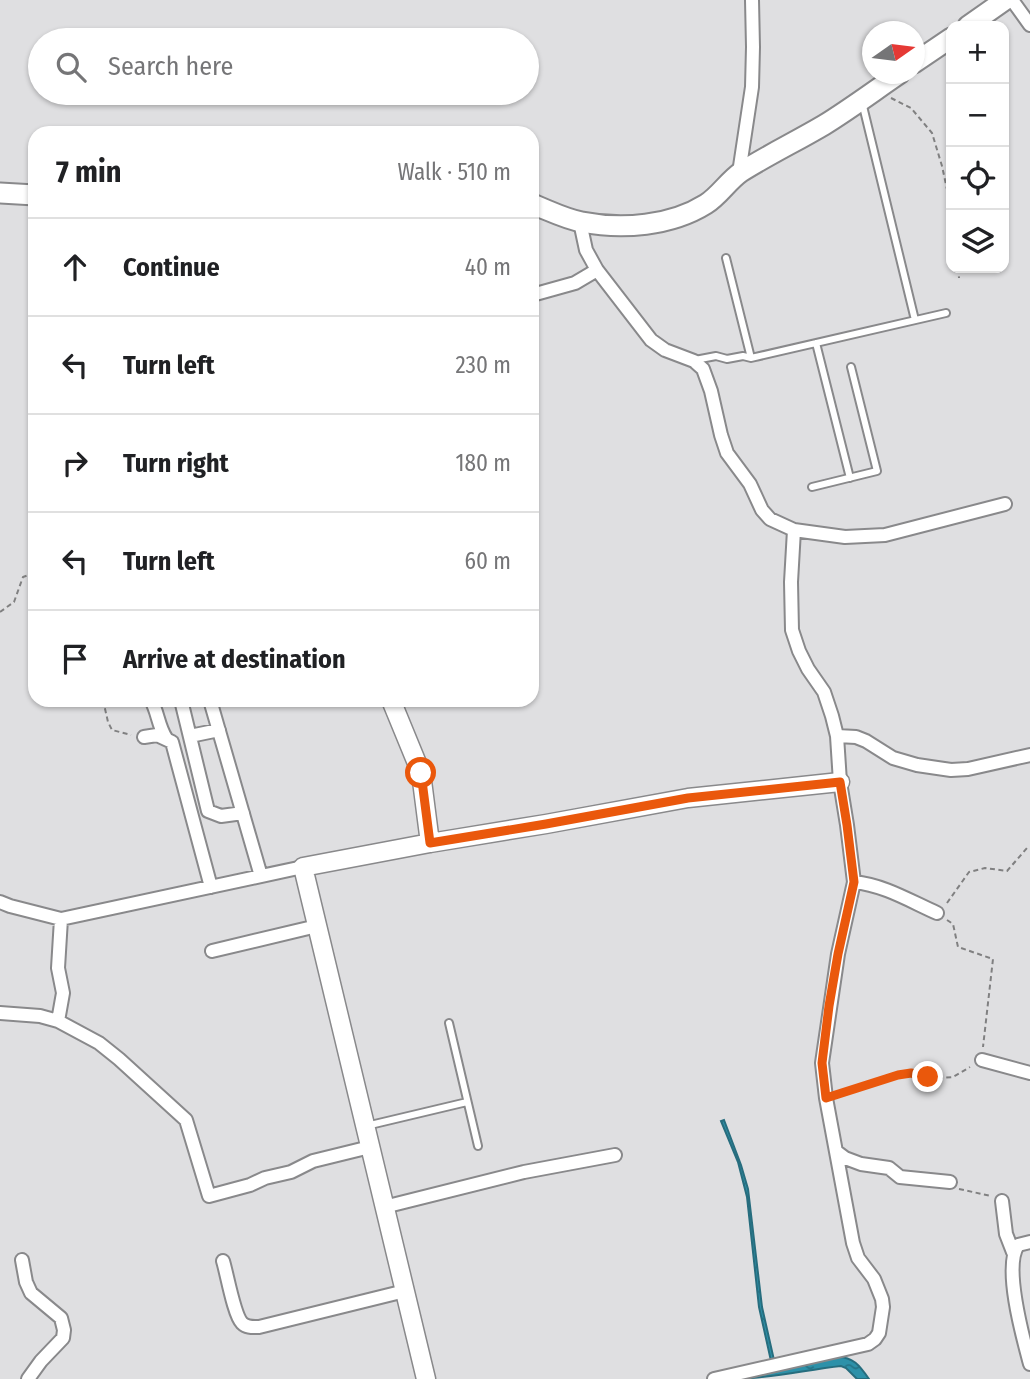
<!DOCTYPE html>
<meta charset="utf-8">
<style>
:root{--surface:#fff;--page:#f2f2f2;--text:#202124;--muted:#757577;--line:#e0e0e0}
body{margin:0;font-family:"Fira Sans Condensed",sans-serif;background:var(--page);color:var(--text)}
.controls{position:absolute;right:21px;top:21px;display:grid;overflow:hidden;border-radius:14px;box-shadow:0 2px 5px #0004}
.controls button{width:63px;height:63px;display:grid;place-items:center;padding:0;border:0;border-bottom:2px solid var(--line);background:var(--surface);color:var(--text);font:35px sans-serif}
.compass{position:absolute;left:862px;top:21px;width:63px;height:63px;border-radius:50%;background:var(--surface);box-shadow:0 2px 5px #0004;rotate:76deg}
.stop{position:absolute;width:21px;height:21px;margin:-16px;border:5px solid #ea580c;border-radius:50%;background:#fff}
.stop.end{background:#ea580c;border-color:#fff;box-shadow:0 2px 7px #0008}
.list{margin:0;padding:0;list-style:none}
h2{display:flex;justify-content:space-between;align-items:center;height:91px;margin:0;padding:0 28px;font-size:30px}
h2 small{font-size:23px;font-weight:400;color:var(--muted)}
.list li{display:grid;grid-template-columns:46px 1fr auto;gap:21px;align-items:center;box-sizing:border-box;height:98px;padding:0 28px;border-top:2px solid var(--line)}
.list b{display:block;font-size:26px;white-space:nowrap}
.list em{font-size:23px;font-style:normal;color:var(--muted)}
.icon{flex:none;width:38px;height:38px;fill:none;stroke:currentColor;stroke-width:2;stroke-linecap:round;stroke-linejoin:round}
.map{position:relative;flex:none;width:1030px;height:1379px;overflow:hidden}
.search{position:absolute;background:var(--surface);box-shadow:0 2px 5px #0004;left:28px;top:28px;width:511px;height:77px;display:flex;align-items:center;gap:18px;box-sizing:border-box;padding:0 24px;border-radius:38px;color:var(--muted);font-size:26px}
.panel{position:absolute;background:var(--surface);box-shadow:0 2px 5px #0004;left:28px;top:126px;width:511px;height:581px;border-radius:21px}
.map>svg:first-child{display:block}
</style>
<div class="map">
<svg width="1030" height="1379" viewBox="0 0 1030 1379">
<defs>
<pattern id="water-ripples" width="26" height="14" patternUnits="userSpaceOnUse" patternTransform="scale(1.75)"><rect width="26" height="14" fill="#2d91a9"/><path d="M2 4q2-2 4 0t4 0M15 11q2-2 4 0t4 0" fill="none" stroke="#257589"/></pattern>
</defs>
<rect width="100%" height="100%" fill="#dfdfe1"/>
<!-- water -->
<path fill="url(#water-ripples)" stroke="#276d7e" stroke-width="2" d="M724,1120L741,1165L748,1189L762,1307L774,1360L771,1361L759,1307L747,1197L738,1162L721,1121Z
M836,1357C853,1356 860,1366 869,1379H857L846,1368L841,1366C805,1370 767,1379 732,1379Z"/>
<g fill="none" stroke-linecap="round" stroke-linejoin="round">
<defs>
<path id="lane" d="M862,102L915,320
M726,258L751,358
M816,343L850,478
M695,360L716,356L727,359L743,356L751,358L946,313
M812,487L877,471L851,367
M449,1023L478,1146
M366,1126L467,1102"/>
<path id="street" d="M1012,0L1030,25
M739,173L752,87L753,47L752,0
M580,222L586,250L597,270L651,340L665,350L694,361L703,369L711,391L721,435L727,453L750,484L762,510L770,519L794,530L845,537L885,535L1005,504
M532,295L575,283L597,270
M151,700C158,712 158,726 166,738
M181,700L208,811L221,816L243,813
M210,700L261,876
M190,736L219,730
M837,736L856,737L866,741L893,758L917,765L951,770L968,769L1030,755
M144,737L157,735L172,742L211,887
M854,882C884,885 910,901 937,913
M0,902L10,906L61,919L303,867
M212,951L317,926
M0,1013L40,1016L58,1021L99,1043L119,1059L186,1120L209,1196L250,1185L265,1178L291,1172L313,1161L370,1147
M58,1021L63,993L58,968L61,919
M982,1060L1030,1073
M837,1152L845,1158L861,1164L889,1168L900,1177L950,1182
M1002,1201L1006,1234L1013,1252
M384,1207L524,1172L615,1155
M1030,1242L1018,1245C1003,1267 1023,1338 1030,1364
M22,1260L26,1282L31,1293L61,1318L64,1330L63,1338L41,1361L28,1379
M223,1261C227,1274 234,1315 242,1323C247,1328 253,1327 259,1327L405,1291
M714,1379L868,1344L875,1339L879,1333L883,1307L882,1299L874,1279L858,1258L853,1243L826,1098L822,1063L838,954L854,882L847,825L840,782L837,736L832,716L824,692L808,669L799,651L792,630L791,582L794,530"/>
<path id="secondary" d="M391,700L421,773L430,843
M426,1379L303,867L430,843L546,824L688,798L840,782"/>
<path id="primary" d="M968,26L1005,0
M914,63L951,38
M0,193L35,195
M532,204C548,210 565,219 582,222C622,230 671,226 706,204C719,196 728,181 741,172C768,155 797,141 824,125C850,109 874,91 899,74"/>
</defs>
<!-- lane casing -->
<use href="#lane" stroke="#89898b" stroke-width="10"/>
<!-- street casing -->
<use href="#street" stroke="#89898b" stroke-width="16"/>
<!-- secondary casing -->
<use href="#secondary" stroke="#89898b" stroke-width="21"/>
<!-- primary casing -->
<use href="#primary" stroke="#89898b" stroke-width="23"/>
<!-- path -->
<path stroke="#808081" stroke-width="2" stroke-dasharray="5 3.5" stroke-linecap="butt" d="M891,98L911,108L932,133L942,166L951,208
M958,268L959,278
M0,612L14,602L23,577L35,573
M103,700L108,722L112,730L131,735
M947,903L969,872L985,868L1007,871L1027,848
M947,920L953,924L958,947L993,959L983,1047
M839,1093L898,1075L910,1073L942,1078L953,1077L970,1067
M959,1189L991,1196"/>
<!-- lane -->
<use href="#lane" stroke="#fff" stroke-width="6"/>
<!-- street -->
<use href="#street" stroke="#fff" stroke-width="12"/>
<!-- secondary -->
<use href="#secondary" stroke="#fff" stroke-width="18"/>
<!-- primary -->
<use href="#primary" stroke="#fff" stroke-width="19"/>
</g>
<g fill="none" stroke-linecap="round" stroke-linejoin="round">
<!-- route -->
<path stroke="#ea580c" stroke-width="9" d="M421,773L430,843L546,824L688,798L840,782L847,825L854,882L838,954L829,1006L822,1063L826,1098L898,1075L911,1073L928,1077"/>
</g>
</svg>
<div class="controls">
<button>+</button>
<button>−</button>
<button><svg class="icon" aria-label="locate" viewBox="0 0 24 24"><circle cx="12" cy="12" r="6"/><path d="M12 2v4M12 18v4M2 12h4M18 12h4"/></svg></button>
<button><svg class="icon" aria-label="layers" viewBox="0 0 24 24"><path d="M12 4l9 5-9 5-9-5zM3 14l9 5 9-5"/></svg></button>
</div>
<svg class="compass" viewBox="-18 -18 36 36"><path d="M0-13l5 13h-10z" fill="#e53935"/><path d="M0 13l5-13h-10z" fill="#757577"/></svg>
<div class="stop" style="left:421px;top:773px"></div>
<div class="stop end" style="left:928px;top:1077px"></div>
<div class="search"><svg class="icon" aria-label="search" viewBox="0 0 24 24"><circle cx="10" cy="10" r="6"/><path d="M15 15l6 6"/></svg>Search here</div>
<section class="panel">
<h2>7 min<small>Walk · 510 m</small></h2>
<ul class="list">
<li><svg class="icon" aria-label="ahead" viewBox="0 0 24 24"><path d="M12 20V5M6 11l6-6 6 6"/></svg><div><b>Continue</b></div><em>40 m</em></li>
<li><svg class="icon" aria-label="left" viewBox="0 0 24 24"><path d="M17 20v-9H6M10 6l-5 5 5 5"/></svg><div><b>Turn left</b></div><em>230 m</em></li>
<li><svg class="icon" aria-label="right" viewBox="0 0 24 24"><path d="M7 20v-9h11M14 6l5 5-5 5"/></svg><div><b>Turn right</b></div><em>180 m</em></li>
<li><svg class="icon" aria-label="left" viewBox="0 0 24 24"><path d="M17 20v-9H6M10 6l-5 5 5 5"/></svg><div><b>Turn left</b></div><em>60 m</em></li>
<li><svg class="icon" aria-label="arrive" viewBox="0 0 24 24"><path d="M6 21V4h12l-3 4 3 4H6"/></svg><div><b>Arrive at destination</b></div></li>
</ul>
</section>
</div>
